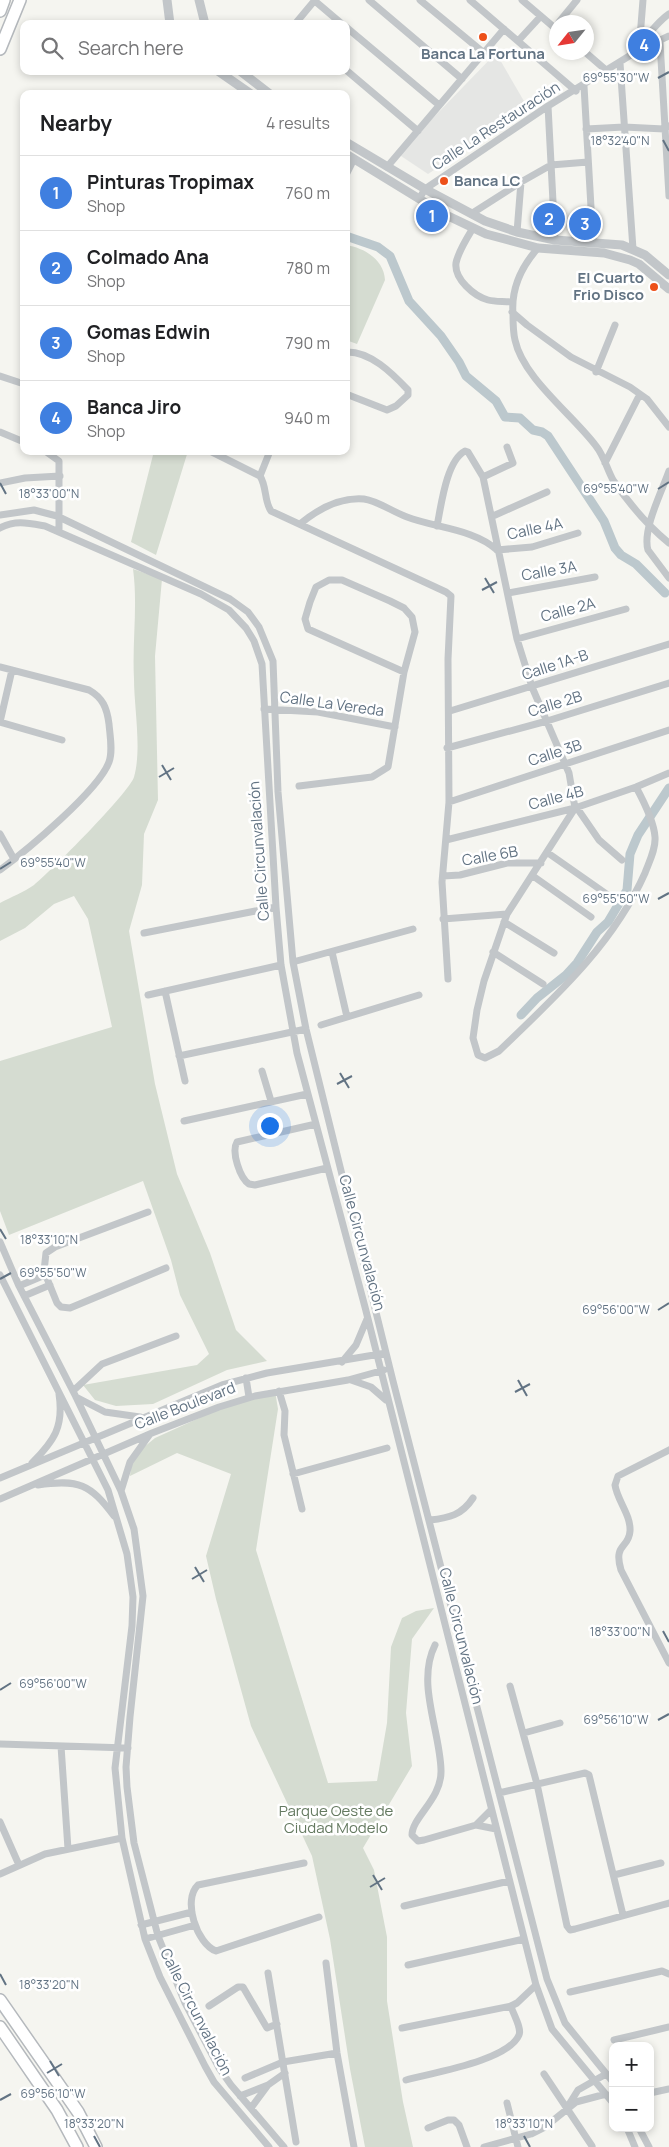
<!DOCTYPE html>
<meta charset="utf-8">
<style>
:root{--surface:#fff;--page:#f6f6f6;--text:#202124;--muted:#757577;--line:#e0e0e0;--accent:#0b8043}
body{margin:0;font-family:Manrope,sans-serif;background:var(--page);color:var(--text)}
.controls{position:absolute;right:15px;bottom:15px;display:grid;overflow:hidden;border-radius:10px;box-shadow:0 2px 8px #0003}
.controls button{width:45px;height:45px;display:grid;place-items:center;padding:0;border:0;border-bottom:1px solid var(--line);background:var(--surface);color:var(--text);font:25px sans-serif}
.compass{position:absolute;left:549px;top:15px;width:45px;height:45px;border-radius:50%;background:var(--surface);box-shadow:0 2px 8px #0003;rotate:240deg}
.you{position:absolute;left:269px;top:1125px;width:18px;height:18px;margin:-12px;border:4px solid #fff;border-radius:50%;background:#1a73e8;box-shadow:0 0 0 8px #1a73e833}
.badge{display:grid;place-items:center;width:32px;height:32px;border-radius:50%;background:var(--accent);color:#fff;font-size:16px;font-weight:700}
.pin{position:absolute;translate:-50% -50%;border:2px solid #fff;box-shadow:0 1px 5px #0006}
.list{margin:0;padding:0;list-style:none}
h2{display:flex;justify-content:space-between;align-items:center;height:65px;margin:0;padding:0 20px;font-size:21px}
h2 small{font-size:16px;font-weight:400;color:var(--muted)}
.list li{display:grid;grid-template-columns:32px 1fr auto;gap:15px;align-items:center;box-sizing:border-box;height:75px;padding:0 20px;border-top:1px solid var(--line)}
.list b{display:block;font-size:19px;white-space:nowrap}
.list p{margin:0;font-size:16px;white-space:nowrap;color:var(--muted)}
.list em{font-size:16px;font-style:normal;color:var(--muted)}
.icon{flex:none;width:28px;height:28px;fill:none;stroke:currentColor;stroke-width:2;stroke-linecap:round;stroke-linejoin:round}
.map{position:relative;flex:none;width:669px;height:2147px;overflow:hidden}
.search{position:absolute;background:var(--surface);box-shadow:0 2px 8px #0003;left:20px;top:20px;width:330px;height:55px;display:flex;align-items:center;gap:12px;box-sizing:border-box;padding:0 18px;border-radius:10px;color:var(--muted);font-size:19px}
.panel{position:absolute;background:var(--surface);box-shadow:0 2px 8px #0003;left:20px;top:90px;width:330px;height:365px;border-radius:10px}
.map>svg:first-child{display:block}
</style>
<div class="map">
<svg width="669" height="2147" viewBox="0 0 669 2147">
<rect width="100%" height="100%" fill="#f5f5f0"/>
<!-- built -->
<path fill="#e5e6e4" d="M496,53L528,108L428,174L398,154Z"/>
<!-- green -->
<path fill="#d5dcd1" d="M346,245C365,248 384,260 385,280L357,344L346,340Z
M154,451H188L156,555L131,542Z
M133,569L162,579L155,656L158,800L144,834L142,885L129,931L155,1084L177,1174L210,1253L236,1330L267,1361L227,1370L153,1404L116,1406L95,1400L83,1385L197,1365L209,1354L180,1295L171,1260L143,1181L9,1235L0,1211V1061L112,1027L88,919L74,896L54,904L25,928L0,941V903C11,897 24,892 34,885C50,872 129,793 134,777C142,749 134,707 134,679C132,642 138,605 133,569Z
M275,1391L278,1409L256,1550L328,1783L377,1781L387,1723L391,1647L402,1618L416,1611L434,1608L412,1639L406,1713L412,1766L363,1848L374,1870L387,1937V2001L403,2102L413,2147H365L350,2069L330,1939L312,1856L251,1726L216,1599L206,1556L231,1474L177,1453L130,1476L132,1457L155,1438L219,1409Z"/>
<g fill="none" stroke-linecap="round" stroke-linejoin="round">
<!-- canal -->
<path stroke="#bcc8cd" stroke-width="9" d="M346,236L378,247L390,256L409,301L441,336L459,362L466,376L496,401L505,417L520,418L533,430L542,432L548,436L604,521L615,548L621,555L636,564L665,593
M521,1015L537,998L566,975L577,963L597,932L608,922L627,890L630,854L638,835L669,788"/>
<defs>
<path id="primary" d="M0,11L4,0
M0,49L20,0
M0,2000L78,2112L96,2147
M0,2027L57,2110L77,2147"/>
</defs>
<!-- primary casing -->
<use href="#primary" stroke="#b5b9bd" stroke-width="14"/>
<!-- minor -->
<path stroke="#c2c6c9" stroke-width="7" d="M369,0L462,79
M420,0L484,53
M470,0L576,91
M522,0L556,29
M315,1L342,24
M559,22L577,0
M295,24L315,0
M346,27L439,105
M518,41L541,16
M660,42L669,196
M639,45C649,35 657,22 669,14
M639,50L643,0
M585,52L607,71
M620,63L633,249
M346,70L418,131
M584,86L593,242
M548,106L555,240
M586,129L624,127L664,129L669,126
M387,167L504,29
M346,175L354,159
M419,199L425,189L548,106L639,50L669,36
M471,214L521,182L551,165L588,162
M473,228C467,238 458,252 456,263C454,279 474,296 488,300C495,302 504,301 512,302
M517,232L521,182
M538,248C522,266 511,289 513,314C513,323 513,332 515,340C523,378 573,415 596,446C604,456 607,469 613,480C628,502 648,526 669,543
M512,312L527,325L571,357L630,387L647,399L669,427
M346,352C370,351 392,373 408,390V395L396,406L387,410L346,394
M596,372L615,325
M0,376L24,384
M0,432L24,442
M45,451L59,461V532
M210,451L260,476C267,487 264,501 271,511L446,592L451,596L448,659L449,802L442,882L448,979
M605,463L640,394
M669,471C662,491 642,530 648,550L669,578
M260,476L270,451
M483,477L513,463L507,447
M0,483L25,478L60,476
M0,515L34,510L57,516L230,599L248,612L259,627L273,661L278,792L293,962L306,1029L393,1381L547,1979L565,2023L613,2082
M493,516L547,492
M300,524C318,509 340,497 364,499C378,501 393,512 407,517C436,528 474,529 497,550
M437,526C441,507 446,461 465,451L468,452L483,477L517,639L532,687L569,773L575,808L507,914L484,981L477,1010L473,1038L478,1055L485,1058L499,1051C554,998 613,945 645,873C649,862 656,849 655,837C654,821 643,800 636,787
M0,528C15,520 28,523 45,526L201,594L229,610L246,628L254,641L262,664L276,907L281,965L297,1053L365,1307L536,1985L552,2029L613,2103
M497,550L532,547L578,533
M508,593L595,577
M517,639L626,609
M0,667L89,690C103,698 107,708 109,724C110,736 113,751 109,762C99,790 26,851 0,870
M264,709L318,712L395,727
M450,711L669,644
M0,722L62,740
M0,722L12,670
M447,748L547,721L669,683
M299,786L372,777L388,767L404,672L415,632L412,617L404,608L390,601L342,580H329L316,587L310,602L305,619L308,629L404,672
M449,802L669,730
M577,808L599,840L622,860
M0,834L14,859
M446,840L575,808L636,787L669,773
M548,853L608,895
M443,876L460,875L507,863H541
M533,876L591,917
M443,919L507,914
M504,922L554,953
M144,933L276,907
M332,952L347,1017
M493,952L543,984
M293,962L413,929
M165,991L185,1081
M148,995L281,965
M321,1025L419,995
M179,1056L306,1029
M262,1071L271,1101
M184,1121L307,1094
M316,1124L237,1142C231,1152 240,1178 249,1184L255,1185L327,1168
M148,1212L55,1247L46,1253L44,1271L57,1303L61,1307L70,1308L166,1268
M0,1242L19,1286L76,1397L121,1491L134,1529L143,1596L130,1717L126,1767L127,1787L134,1843L158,1936L185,2003L219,2068L231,2085L284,2147
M0,1275L108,1490L127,1554L133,1597L132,1626L115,1768L122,1838L145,1939L160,1977L205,2066L214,2082L269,2147
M19,1286L45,1275
M24,1296L50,1285
M342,1362L356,1345L367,1319
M246,1378L249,1397
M351,1380L371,1387L386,1400
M73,1391L102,1364L176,1336
M279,1391L285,1411L284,1435L302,1509
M76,1397L105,1412L140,1417
M669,1450L618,1476L615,1485C617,1500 631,1515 630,1531C629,1549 613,1543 621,1570L669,1663
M32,1463C54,1441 64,1427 59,1394
M293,1474L387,1448
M0,1478L222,1385L267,1373L386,1353
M38,1485C79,1479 90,1484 114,1516
M121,1491L130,1462L150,1434
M0,1499L152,1433L219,1407L255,1396L348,1380L384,1370
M430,1520C449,1518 462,1515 473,1498
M435,1645C416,1683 440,1730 441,1770C442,1799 412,1817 412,1835L418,1841L424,1840L476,1825L491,1810
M510,1686L537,1784L567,1926L570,1930L575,1929L669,1903
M524,1733L560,1723
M0,1744L128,1748
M61,1746L68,1849
M499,1793L585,1773L589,1775L623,1915
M0,1822L19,1865
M476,1825L496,1829
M304,1863L198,1885C182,1900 197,1944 216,1951L319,1917
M0,1874L45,1854L122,1838
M614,1875L661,1863
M404,1906L509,1881
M141,1925L192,1912
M145,1939L195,1925
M326,1963L337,2053L354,2147
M408,1965L524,1939
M268,1973L296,2142
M570,1992L662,1971L669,1974
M209,2006L238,1987H243L267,2028L277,2024
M402,2028L511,2006L517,2003L536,1985
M614,2040L669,2027
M544,2074L592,2146
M245,2078L283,2062L337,2053
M406,2080C431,2073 508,2061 519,2035C522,2028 513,2014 511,2006
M650,2093L669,2089
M240,2096L268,2085L285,2073
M507,2103L518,2147
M568,2106L578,2090L606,2074
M251,2108L268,2085
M428,2128L448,2120H454L459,2125L467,2147
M627,2128L635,2147
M639,2128L649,2147
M484,2147L531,2134L545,2127L576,2102L606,2094"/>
<!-- tertiary -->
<path stroke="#c2c6c9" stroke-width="9" d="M167,0L170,24
M199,0L205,24
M218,71L251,94
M240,71L270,94
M346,142L425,189L485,221L517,232L555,240L622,245L645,255L669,275
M346,154L444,214L486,234L538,248L604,253L630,260L639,264L669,289"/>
<!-- primary -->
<use href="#primary" stroke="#fff" stroke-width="11"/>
</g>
<!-- ticks -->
<path fill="none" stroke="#627383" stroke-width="2" d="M658,78L669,72M663,140L669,151M0,483L6,494M658,489L669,482M485,578L494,593M482,590L497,582M162,765L171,780M159,777L174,768M0,869L11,862M658,899L669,893M340,1073L349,1088M337,1084L352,1076M0,1229L6,1239M0,1279L11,1273M658,1310L669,1303M518,1380L527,1396M515,1392L530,1384M195,1567L204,1582M192,1579L207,1570M663,1631L669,1642M0,1690L11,1683M658,1720L669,1714M373,1875L382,1890M370,1887L385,1878M0,1974L6,1985M50,2061L59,2076M47,2073L62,2064M0,2100L11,2094M94,2136L100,2147M524,2136L530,2147"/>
<!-- markers -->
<g fill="#ed5019" stroke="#fff" stroke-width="2">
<circle cx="483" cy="37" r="5"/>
<circle cx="444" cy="181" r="5"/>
<circle cx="654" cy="287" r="5"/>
</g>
<g text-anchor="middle" stroke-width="5" stroke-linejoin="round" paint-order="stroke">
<!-- poi labels -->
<g font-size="15" font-weight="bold" fill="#627383" stroke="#fff">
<text x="483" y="59">Banca La Fortuna</text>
<text x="454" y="186" text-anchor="start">Banca LC</text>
<text x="644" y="283" text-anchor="end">El Cuarto<tspan x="644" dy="17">Frio Disco</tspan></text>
</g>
<!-- street labels -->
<g font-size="15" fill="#627383" stroke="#fff">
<text transform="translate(496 126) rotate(-33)" y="5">Calle La Restauración</text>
<text transform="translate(535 529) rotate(-12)" y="5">Calle 4A</text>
<text transform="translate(549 571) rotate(-10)" y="5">Calle 3A</text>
<text transform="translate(568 610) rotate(-15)" y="5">Calle 2A</text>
<text transform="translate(555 665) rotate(-18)" y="5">Calle 1A-B</text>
<text transform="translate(332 704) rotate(8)" y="5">Calle La Vereda</text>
<text transform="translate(555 704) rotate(-17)" y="5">Calle 2B</text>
<text transform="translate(555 753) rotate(-18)" y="5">Calle 3B</text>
<text transform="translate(556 798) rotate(-15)" y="5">Calle 4B</text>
<text transform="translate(259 851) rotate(-94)" y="5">Calle Circunvalación</text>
<text transform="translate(490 856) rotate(-10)" y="5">Calle 6B</text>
<text transform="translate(362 1243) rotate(75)" y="5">Calle Circunvalación</text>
<text transform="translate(185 1406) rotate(-21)" y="5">Calle Boulevard</text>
<text transform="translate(461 1636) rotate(76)" y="5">Calle Circunvalación</text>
<text transform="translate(196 2012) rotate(63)" y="5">Calle Circunvalación</text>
</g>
<!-- park labels -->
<g font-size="15" fill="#657a61" stroke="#fff">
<text x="336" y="1816">Parque Oeste de<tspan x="336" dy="17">Ciudad Modelo</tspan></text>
</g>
</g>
<g font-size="12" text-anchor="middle" fill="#627383" stroke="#fff" stroke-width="5" stroke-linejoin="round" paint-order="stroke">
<text x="616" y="82">69°55'30"W</text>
<text x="620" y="145">18°32'40"N</text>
<text x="616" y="493">69°55'40"W</text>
<text x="49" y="498">18°33'00"N</text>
<text x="53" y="867">69°55'40"W</text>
<text x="616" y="903">69°55'50"W</text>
<text x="49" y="1244">18°33'10"N</text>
<text x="53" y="1277">69°55'50"W</text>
<text x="616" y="1314">69°56'00"W</text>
<text x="620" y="1636">18°33'00"N</text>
<text x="53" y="1688">69°56'00"W</text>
<text x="616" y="1724">69°56'10"W</text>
<text x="49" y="1989">18°33'20"N</text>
<text x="53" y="2098">69°56'10"W</text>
<text x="94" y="2128">18°33'20"N</text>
<text x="524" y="2128">18°33'10"N</text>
</g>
</svg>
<div class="controls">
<button>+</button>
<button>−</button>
</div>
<svg class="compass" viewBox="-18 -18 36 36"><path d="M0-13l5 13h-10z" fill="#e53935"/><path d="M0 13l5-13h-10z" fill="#757577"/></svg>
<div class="you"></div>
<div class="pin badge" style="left:432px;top:216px;background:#3f7fe0">1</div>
<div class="pin badge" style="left:549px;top:219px;background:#3f7fe0">2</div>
<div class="pin badge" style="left:585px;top:224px;background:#3f7fe0">3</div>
<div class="pin badge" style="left:644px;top:45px;background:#3f7fe0">4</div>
<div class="search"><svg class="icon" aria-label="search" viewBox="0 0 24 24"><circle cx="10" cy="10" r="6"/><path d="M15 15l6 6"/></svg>Search here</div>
<section class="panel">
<h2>Nearby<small>4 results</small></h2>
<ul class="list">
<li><span class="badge" style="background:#3f7fe0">1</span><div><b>Pinturas Tropimax</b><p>Shop</p></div><em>760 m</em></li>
<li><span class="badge" style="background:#3f7fe0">2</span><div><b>Colmado Ana</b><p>Shop</p></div><em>780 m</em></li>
<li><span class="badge" style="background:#3f7fe0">3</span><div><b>Gomas Edwin</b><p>Shop</p></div><em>790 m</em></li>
<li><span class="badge" style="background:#3f7fe0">4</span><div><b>Banca Jiro</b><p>Shop</p></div><em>940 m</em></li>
</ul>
</section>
</div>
